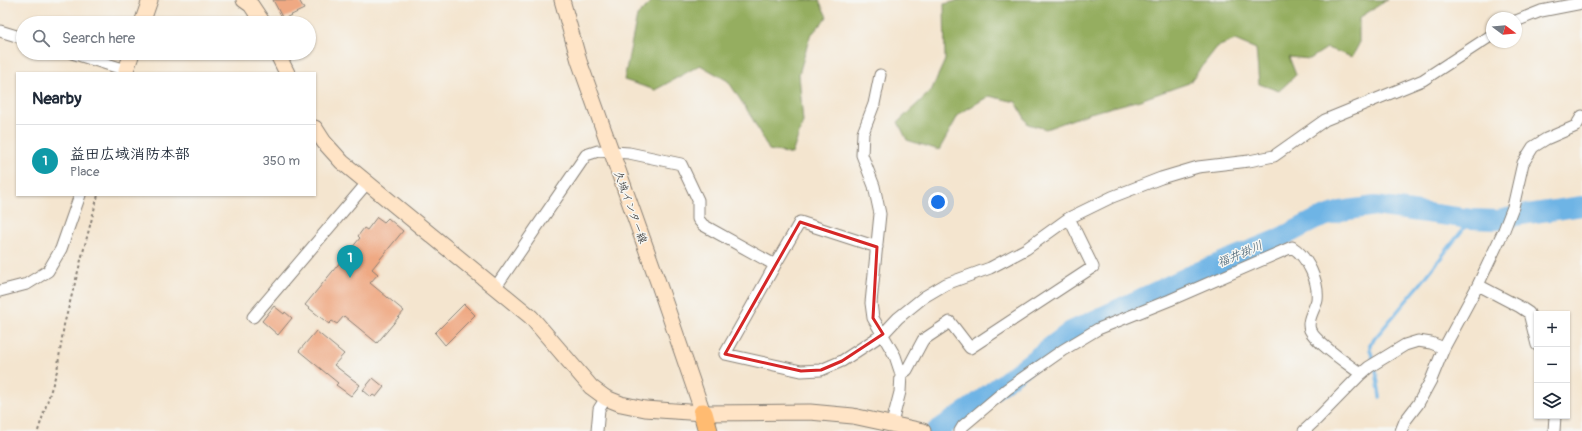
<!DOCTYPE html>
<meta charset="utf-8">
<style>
:root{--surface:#fff;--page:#f6f6f7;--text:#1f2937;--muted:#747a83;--line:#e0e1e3;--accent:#c8321e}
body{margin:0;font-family:Pangolin,"Klee One",sans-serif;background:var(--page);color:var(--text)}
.controls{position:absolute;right:12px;bottom:12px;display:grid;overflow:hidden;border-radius:0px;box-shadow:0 1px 3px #0004}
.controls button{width:36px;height:36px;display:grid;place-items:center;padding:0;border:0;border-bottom:1px solid var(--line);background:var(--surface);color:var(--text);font:20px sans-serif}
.compass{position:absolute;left:1486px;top:12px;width:36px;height:36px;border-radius:50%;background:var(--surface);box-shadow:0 1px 3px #0004;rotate:106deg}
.you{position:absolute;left:938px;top:202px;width:14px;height:14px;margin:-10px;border:3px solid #fff;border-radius:50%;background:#1a73e8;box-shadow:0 0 0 6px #1a73e833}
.badge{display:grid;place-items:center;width:26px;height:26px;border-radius:50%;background:var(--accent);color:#fff;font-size:13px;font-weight:700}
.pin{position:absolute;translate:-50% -33px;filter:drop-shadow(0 1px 2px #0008)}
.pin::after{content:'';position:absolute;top:21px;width:14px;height:12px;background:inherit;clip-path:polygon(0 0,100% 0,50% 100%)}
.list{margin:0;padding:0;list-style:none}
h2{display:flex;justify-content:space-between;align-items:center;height:52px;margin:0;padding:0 16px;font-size:17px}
h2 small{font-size:13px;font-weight:400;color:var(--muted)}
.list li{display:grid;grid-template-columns:26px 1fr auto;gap:12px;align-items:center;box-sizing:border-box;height:72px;padding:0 16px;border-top:1px solid var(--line)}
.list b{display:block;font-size:15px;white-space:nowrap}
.list p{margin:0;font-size:13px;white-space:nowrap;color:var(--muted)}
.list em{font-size:13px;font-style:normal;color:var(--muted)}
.icon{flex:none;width:22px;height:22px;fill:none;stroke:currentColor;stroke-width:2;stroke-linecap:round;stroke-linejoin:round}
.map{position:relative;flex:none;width:1582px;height:431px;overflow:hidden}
.search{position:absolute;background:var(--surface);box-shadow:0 1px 3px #0004;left:16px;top:16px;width:300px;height:44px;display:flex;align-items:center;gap:10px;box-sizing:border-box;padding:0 14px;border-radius:22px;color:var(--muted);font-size:15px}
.panel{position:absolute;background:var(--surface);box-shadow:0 1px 3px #0004;left:16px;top:72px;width:300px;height:124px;border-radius:0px}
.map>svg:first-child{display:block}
</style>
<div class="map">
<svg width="1582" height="431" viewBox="0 0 1582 431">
<rect width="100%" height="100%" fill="#f6f6f2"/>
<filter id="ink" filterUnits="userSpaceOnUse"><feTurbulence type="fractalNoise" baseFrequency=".025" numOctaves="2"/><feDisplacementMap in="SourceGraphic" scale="8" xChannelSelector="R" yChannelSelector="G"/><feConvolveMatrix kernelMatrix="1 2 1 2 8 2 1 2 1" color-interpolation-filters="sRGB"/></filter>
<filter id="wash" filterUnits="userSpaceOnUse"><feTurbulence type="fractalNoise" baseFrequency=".012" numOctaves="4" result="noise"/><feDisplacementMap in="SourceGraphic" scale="16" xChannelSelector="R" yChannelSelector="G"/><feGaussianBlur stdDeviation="0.9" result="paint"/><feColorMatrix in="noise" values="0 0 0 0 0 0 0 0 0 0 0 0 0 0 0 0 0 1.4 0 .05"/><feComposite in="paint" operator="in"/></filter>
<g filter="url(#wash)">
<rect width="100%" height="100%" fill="#f4e5cf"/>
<!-- forest -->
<path fill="#95ae60" stroke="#58653e" d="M653,0H819L827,17L810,36L799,74L803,122L792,154L769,150L751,116L728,81L700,65L655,90L624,80L637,16Z
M961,0H1387L1359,18V44L1352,57L1327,48L1310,59L1289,57L1296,75L1279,91L1259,84L1256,49L1235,40L1217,47L1189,83L1140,100L1090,113L1046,129L1028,124L1016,102L989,96L959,114L939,150L907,140L898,122L931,91L945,60L944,4Z"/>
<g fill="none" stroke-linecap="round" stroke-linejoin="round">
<!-- stream -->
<path stroke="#6eb4e5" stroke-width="3.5" d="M1380,397L1376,371L1370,349V344L1422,282L1471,219"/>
<!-- river -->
<path stroke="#6eb4e5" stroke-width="20" d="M936,431L973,406L1071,331L1195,273L1278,239L1315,220L1341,211L1375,206L1434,214L1471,219L1498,220L1521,215L1582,206"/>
</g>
<g id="blocks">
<!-- building -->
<path fill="#efa983" d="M273,0H299L304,9L283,19Z
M377,217L384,222L388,218L403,231L372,269L378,274L370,283L404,311L377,343L344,316L337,324L332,321L329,324L305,305L360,238L358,236L364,228L367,230Z
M464,304L475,315L445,345L435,333Z
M274,306L284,314L285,312L292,318L278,335L262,321Z
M316,331L344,354L334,365L360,385L351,396L336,385L338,383L299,351Z
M373,378L384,387L376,397L373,395L371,397L363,390Z"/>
</g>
</g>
<g filter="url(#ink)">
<use href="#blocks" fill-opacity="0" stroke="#888076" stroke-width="1"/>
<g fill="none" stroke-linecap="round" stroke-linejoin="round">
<defs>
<path id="street" d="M1516,21L1541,11L1582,3
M0,31L23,38
M72,53L126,70L125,73
M880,75L874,104L863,133L862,155L874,186L880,214L871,303L873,318L895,356L901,374L900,392L892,423
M775,265L800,222L877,247
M1478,285L1520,307L1529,313L1537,345
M495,288L586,155L598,151L629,153L681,164L698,200V219L703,225L775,265L725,354L801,371L821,370L842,361L883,334L898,318L924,297L946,284L990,268L1026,249L1069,218L1112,197L1161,178L1198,167L1249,161L1274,156L1325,120L1423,80L1492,35
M0,291L27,284L48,271L61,249L80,195
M253,317L367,183
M901,374L907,370L923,340L950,322L970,348L1093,267L1069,218
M597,431L599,409L606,398
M960,431L963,426L1007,389L1063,350L1098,329L1170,300L1292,247C1308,257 1319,282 1317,300C1315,309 1306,320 1310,330C1316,343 1348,364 1361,374
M1304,431L1317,419L1361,374L1369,367L1405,345L1418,341L1431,343L1444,348
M1401,431L1405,421L1418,404L1431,380L1444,348L1478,285L1504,230L1513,207L1523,163L1533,147L1546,139L1576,126L1582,116
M1554,431L1555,416"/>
<path id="secondary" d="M244,0L251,5L263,23
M562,0L579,61L658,282L703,413
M142,23L150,0
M277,53L287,73
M126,70L132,53
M315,128L324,142L342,162L531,317L591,387L606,398L621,404L645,409L703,413L810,412L853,416L923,431"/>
<path id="highway" d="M703,413L708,431"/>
</defs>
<!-- street casing -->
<use href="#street" stroke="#888076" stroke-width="13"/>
<!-- secondary casing -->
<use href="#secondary" stroke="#888076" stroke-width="17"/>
<!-- highway casing -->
<use href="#highway" stroke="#888076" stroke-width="21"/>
<!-- path -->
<path stroke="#888076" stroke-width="2" stroke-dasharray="3 3" stroke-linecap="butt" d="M38,431L57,371L64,325L98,195"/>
<!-- street -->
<use href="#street" stroke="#fff" stroke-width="11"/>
<!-- secondary -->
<use href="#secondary" stroke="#ffe4c6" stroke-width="15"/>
<!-- highway -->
<use href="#highway" stroke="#ffbb71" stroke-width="19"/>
</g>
</g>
<!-- marked area -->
<path fill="none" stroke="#d62828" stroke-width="3" stroke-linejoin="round" d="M800,222L877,247L873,318L883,334L842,361L821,370L801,371L725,354Z"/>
<g text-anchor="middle" stroke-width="3" stroke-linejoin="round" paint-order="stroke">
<!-- street labels -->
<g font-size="11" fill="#1c1c1c" stroke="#f6f6f2">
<text transform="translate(631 207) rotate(70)" y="4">久城インター線</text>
</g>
<!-- water labels -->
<g font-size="12" font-style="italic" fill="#3d596c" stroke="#f6f6f2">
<text transform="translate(1240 254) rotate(-23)" y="4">福井掛川</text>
</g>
</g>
</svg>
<div class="controls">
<button>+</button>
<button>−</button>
<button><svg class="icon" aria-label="layers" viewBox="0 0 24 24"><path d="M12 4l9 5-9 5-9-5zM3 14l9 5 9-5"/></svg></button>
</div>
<svg class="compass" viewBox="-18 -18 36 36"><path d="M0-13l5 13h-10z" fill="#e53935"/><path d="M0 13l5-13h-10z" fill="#747a83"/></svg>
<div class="you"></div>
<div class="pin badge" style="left:350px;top:278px;background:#0f9aa8">1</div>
<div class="search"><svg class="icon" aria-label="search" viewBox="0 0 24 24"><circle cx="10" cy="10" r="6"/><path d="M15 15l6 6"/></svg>Search here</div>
<section class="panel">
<h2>Nearby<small></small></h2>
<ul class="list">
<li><span class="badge" style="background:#0f9aa8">1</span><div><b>益田広域消防本部</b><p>Place</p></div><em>350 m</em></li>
</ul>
</section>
</div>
